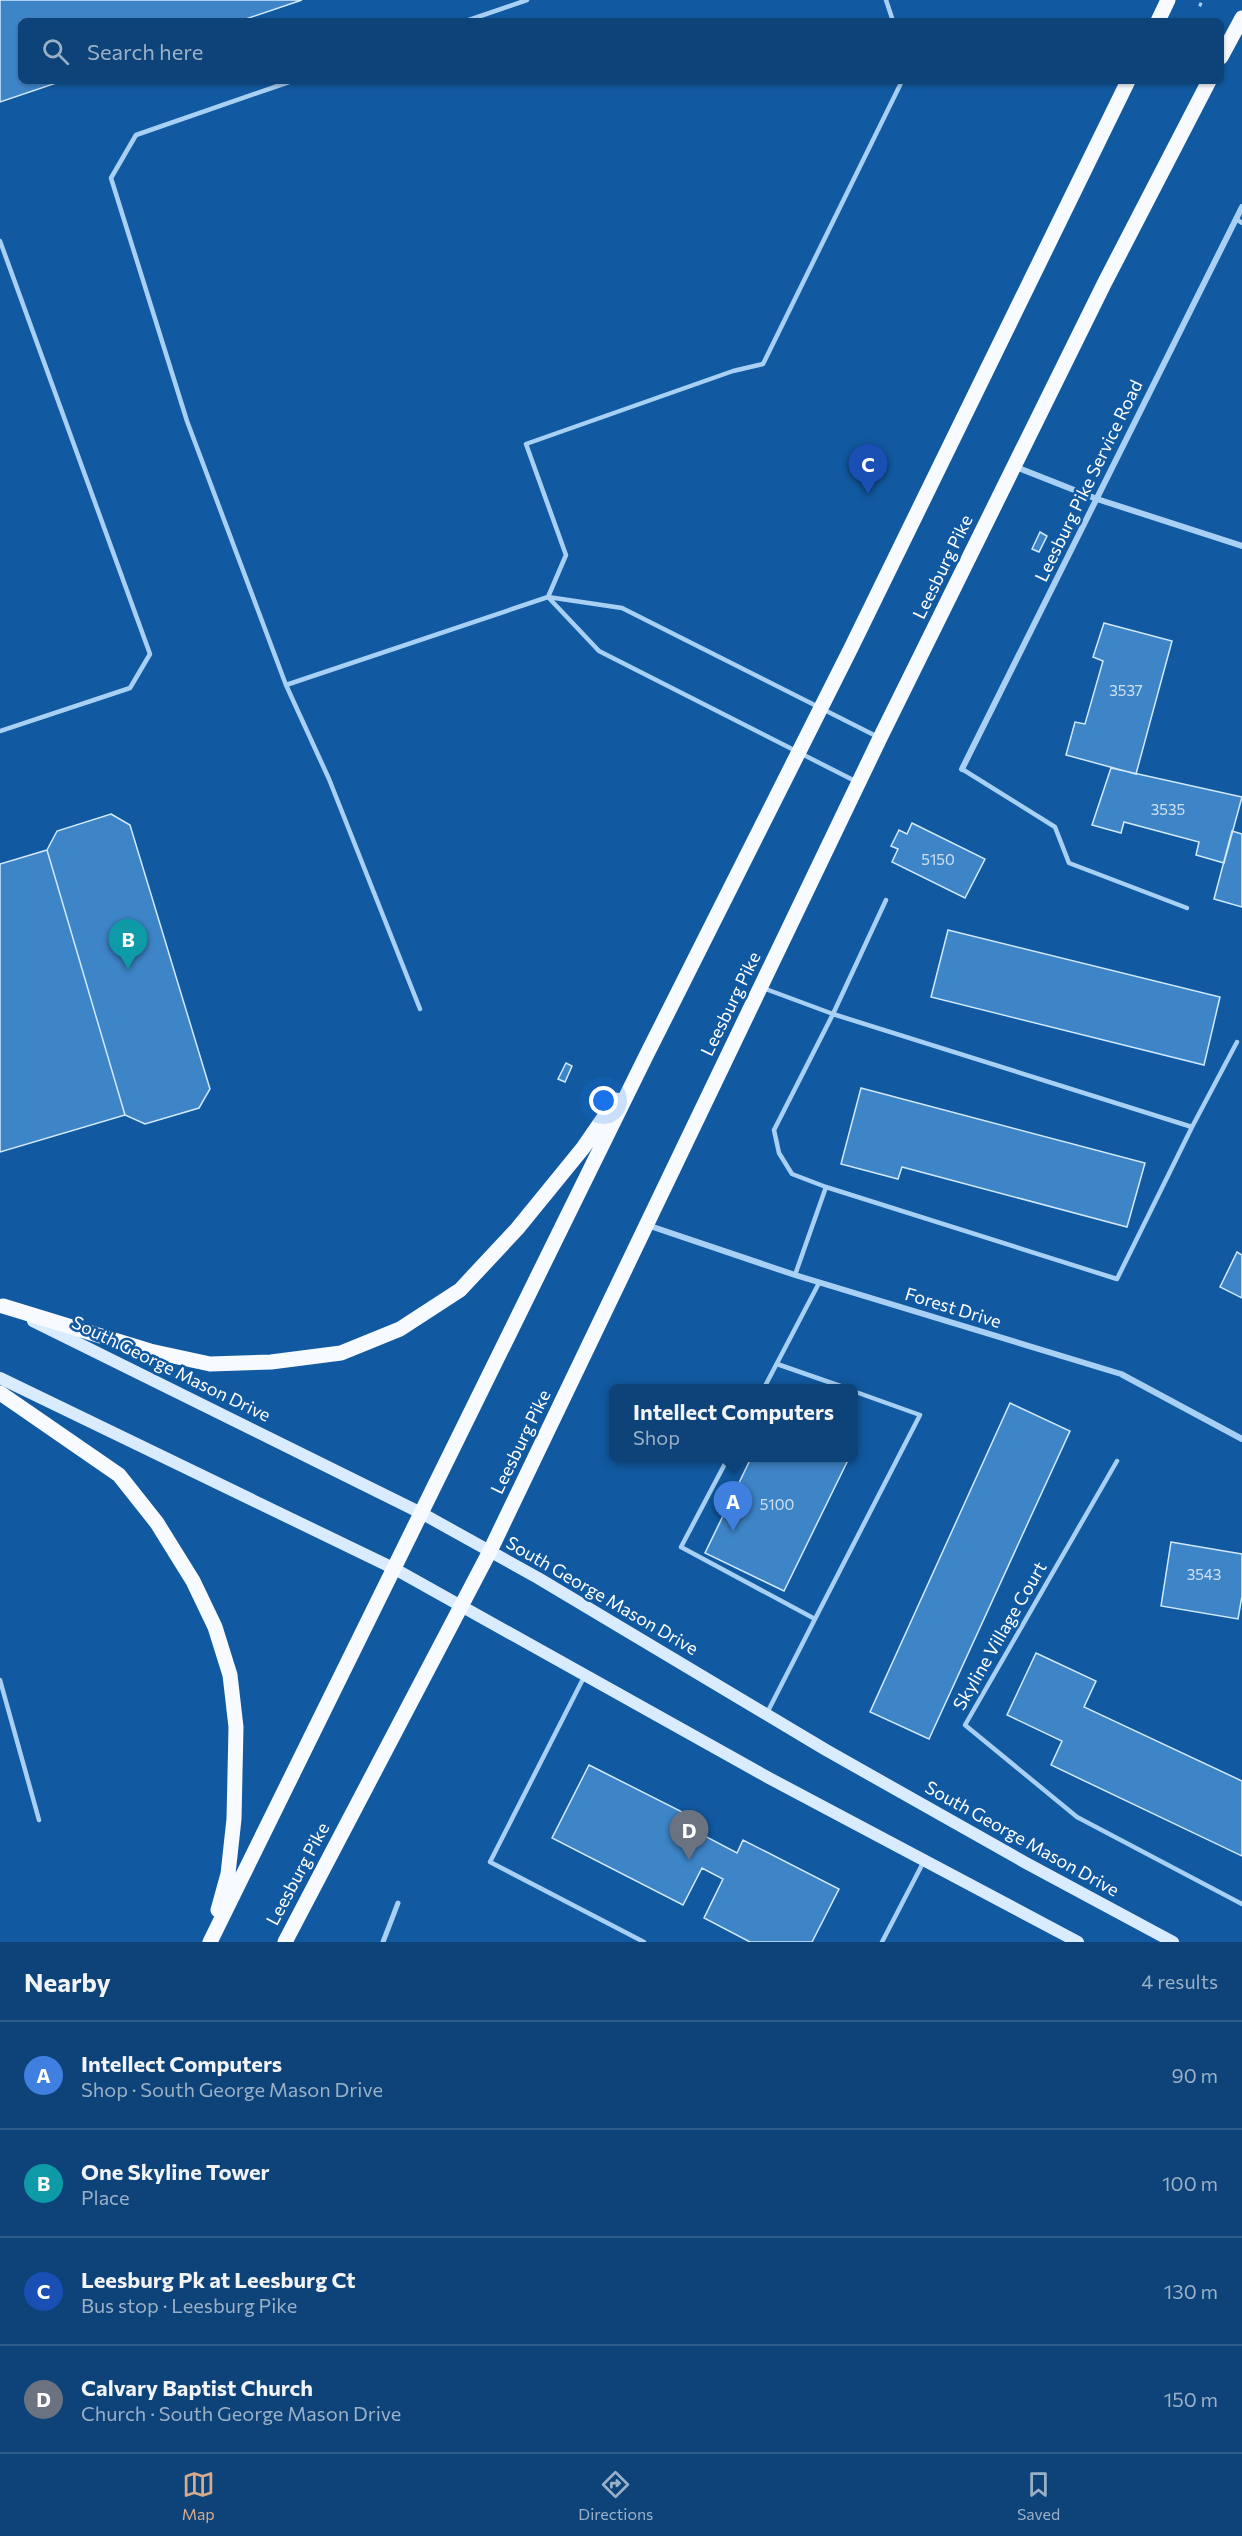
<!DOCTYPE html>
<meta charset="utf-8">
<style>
:root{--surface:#0d4378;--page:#164a7d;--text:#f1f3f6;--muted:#9ab0c6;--line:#2d5c8a;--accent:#d6ab8b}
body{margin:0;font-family:Commissioner,sans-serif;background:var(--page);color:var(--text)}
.you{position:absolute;left:604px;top:1101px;width:21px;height:21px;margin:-15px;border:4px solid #fff;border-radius:50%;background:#1a73e8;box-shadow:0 0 0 9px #1a73e833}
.badge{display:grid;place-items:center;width:39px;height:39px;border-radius:50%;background:var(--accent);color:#fff;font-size:20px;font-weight:700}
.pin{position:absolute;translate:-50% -50px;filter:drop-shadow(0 2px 3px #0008)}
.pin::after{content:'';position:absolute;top:32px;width:21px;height:18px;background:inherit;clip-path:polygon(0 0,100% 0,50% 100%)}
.popup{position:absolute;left:609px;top:1384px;width:249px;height:78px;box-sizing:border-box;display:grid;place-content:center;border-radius:9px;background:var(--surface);filter:drop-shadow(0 2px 4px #0005);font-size:20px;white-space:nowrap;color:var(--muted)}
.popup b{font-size:22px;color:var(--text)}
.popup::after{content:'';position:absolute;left:50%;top:100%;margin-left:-12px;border:12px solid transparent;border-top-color:var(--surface)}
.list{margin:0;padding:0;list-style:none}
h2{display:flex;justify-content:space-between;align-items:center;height:78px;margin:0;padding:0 24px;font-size:26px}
h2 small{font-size:20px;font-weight:400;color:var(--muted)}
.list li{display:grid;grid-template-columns:39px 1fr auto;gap:18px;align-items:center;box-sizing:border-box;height:108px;padding:0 24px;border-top:2px solid var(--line)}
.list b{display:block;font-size:22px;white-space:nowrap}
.list p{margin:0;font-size:20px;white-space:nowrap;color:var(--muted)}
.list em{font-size:20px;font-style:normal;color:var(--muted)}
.icon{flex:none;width:33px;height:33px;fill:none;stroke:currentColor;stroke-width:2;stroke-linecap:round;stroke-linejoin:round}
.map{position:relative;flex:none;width:1242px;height:1942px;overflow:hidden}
.search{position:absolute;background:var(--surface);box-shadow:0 2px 4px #0004;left:18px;right:18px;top:18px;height:66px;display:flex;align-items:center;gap:15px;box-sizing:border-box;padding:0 21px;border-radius:9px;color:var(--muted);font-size:22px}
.sheet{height:510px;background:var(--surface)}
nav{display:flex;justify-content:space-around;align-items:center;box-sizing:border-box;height:84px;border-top:2px solid var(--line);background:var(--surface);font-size:16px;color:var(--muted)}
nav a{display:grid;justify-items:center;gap:3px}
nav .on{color:var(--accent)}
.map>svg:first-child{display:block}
</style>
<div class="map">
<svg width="1242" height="1942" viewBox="0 0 1242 1942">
<rect width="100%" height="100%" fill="#1159a0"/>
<!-- building -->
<path fill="#3e85c8" stroke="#d2e9fe" stroke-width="1.5" d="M0,0H302L240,21H21V81H62L0,102Z
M1040,532L1047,536L1039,552L1032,549Z
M1104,623L1172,641L1136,774L1066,755L1075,722L1085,724L1103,661L1093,657Z
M1111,768L1242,797L1224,863L1196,855L1199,842L1124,822L1121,833L1092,825Z
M111,814L130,825L210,1089L199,1108L145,1124L125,1115L47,850L57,831Z
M912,823L985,859L965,898L892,862L898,849L891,846L899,830L907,834Z
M1232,831L1242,834V907L1214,899Z
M47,850L125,1115L0,1152V864Z
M948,930L1220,997L1204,1065L931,997Z
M566,1063L572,1066L565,1082L558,1079Z
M861,1088L1145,1163L1127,1227L902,1167L898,1179L841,1164Z
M1237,1252L1242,1255V1298L1220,1287Z
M1010,1403L1070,1431L929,1739L870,1712Z
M751,1458H849L784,1591L705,1553Z
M1171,1542L1242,1554V1596L1238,1619L1161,1606Z
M1036,1653L1096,1681L1084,1707L1242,1781V1856L1051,1765L1062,1741L1007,1715Z
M589,1765L704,1823L699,1833L737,1853L743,1840L839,1889L812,1942H750L704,1918L723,1879L702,1868L683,1905L552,1838Z"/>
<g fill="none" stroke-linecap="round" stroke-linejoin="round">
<!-- path -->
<path stroke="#a8d0f5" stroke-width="4" stroke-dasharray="3 4.5" stroke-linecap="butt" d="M1199,4L1204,6"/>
<!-- service -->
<path stroke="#a8d0f5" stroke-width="4.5" d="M886,0L893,21
M466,21L527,0
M292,81L136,135L111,178L187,421L286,685L548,597L622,608L878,737
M1236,219L1242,223
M0,241L150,654L130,688L0,731
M548,597L566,555L526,444L733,371L763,364L902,81
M548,597L599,651L857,782
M286,685L329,779L420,1009
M962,769L1055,827L1069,863L1187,908
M763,988L833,1014L1192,1127L1117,1279L826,1187L795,1275
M1192,1127L1237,1042
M826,1187L792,1174L779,1153L774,1130L833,1014L886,900
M777,1364L846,1388
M764,1388L819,1283
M728,1458L681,1547L815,1619L767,1713
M1117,1461L965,1725L1077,1817L1242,1904
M815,1619L920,1415L853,1391
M584,1677L490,1862L644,1942
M0,1680L39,1820
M882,1942L924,1861"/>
<!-- pedestrian -->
<path stroke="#a8d0f5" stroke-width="5" d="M383,1942L398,1903"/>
<!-- minor -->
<path stroke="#a8d0f5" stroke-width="6" d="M1016,467L1097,499L1242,546
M962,769L1242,207
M647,1225L795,1275L1121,1374L1242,1439"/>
<!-- secondary -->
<path stroke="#d9ebfe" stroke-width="12" d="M33,1321L423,1514L538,1578L826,1750L1026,1863L1173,1942
M0,1378L395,1569L769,1778L1078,1942"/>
<!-- primary -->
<path stroke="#f7fbff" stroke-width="15" d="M1158,21L1168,0
M1221,57L1242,18
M3,1306L150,1351L210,1364L271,1362L341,1353L400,1329L460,1290L517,1229L583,1148L616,1100
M0,1393L119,1475L157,1523L193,1581L215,1627L230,1675L236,1727L234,1819L228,1874L218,1910
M210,1942L646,1056L851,648L1128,81
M285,1942L490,1551L880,738L1104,284L1209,81"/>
</g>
<g text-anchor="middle" stroke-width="5" stroke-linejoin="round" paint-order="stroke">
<!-- number labels -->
<g font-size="15" fill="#cfe0f1">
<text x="1126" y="696">3537</text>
<text x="1168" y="815">3535</text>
<text x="938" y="865">5150</text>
<text x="777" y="1510">5100</text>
<text x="1204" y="1580">3543</text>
</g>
<!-- street labels -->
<g font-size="18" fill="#fff" stroke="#1159a0">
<text transform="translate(1089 481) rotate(-64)" y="6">Leesburg Pike Service Road</text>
<text transform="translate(943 567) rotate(-64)" y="6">Leesburg Pike</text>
<text transform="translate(731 1004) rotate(-64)" y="6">Leesburg Pike</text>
<text transform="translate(953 1308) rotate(17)" y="6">Forest Drive</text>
<text transform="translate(171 1369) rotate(26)" y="6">South George Mason Drive</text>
<text transform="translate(521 1442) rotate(-64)" y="6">Leesburg Pike</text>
<text transform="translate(602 1596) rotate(30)" y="6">South George Mason Drive</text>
<text transform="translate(1000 1636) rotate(-60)" y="6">Skyline Village Court</text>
<text transform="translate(1022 1839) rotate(29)" y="6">South George Mason Drive</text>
<text transform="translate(298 1874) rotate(-62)" y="6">Leesburg Pike</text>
</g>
</g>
</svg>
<div class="you"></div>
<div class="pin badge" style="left:733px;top:1531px;background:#3f7fe0">A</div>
<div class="popup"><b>Intellect Computers</b>Shop</div>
<div class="pin badge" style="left:128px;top:969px;background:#0f9aa8">B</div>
<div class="pin badge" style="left:868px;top:494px;background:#1a4fb4">C</div>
<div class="pin badge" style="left:689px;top:1860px;background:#6b7280">D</div>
<div class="search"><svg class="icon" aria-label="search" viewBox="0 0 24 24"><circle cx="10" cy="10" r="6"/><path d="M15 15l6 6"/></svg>Search here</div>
</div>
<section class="sheet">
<h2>Nearby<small>4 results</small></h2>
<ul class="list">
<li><span class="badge" style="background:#3f7fe0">A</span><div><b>Intellect Computers</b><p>Shop · South George Mason Drive</p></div><em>90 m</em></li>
<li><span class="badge" style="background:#0f9aa8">B</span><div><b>One Skyline Tower</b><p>Place</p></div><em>100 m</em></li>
<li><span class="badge" style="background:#1a4fb4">C</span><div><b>Leesburg Pk at Leesburg Ct</b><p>Bus stop · Leesburg Pike</p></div><em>130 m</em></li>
<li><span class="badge" style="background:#6b7280">D</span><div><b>Calvary Baptist Church</b><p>Church · South George Mason Drive</p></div><em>150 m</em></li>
</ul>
</section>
<nav>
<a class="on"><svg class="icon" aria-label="map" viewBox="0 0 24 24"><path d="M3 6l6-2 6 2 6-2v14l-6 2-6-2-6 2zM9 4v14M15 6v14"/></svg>Map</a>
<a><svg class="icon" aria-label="directions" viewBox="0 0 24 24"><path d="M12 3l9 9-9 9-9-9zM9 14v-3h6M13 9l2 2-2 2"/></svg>Directions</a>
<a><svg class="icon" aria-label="saved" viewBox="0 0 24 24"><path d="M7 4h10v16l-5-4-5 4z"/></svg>Saved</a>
</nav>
